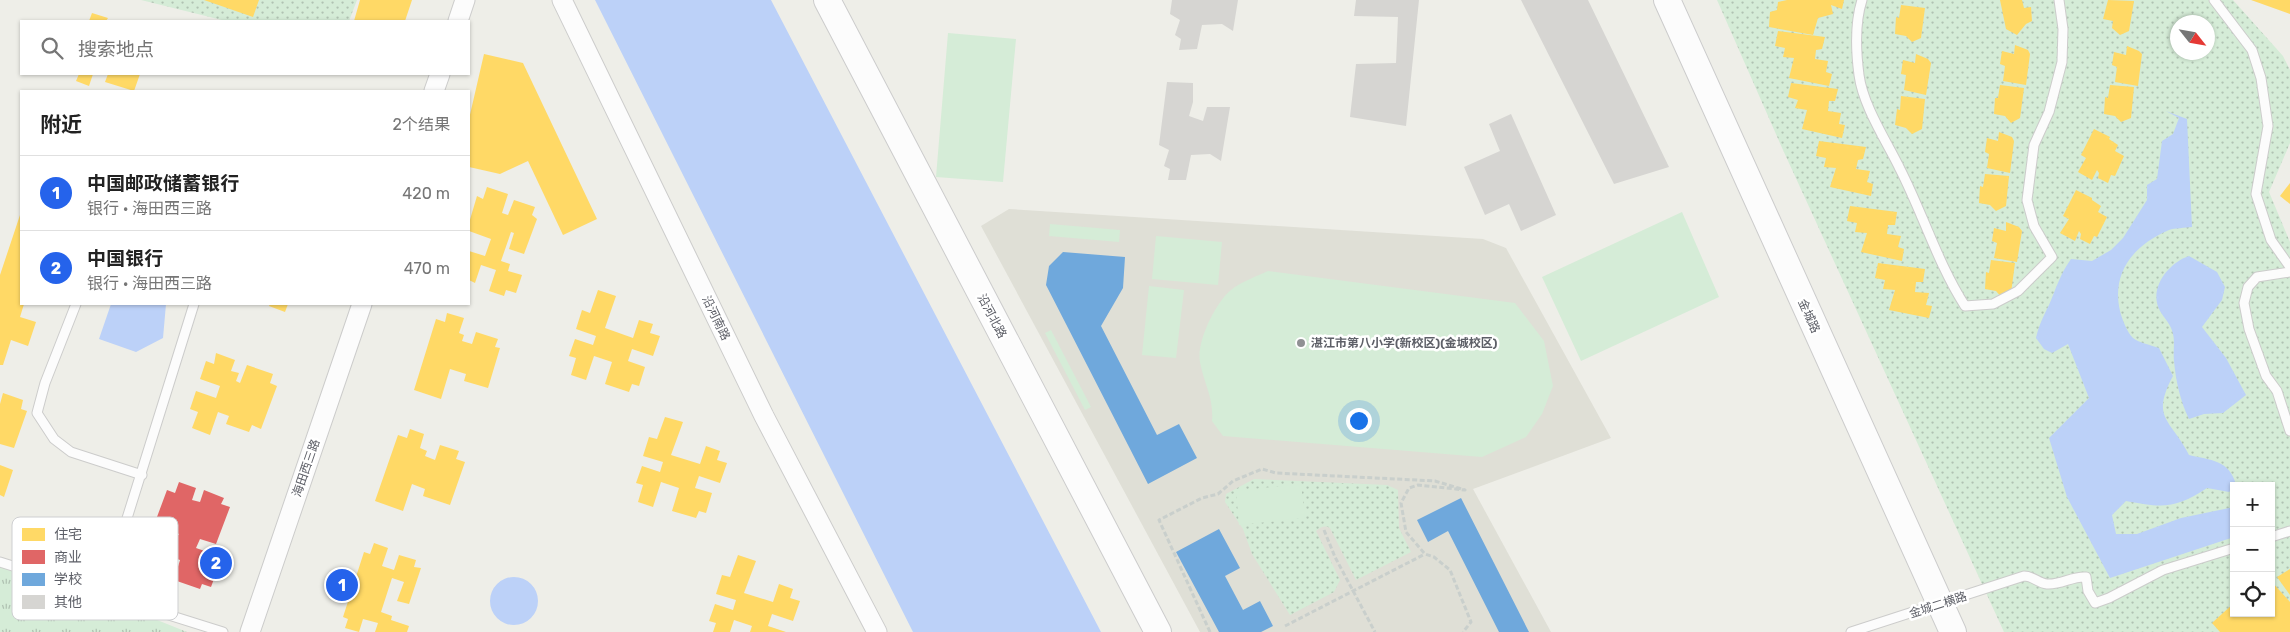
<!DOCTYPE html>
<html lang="zh">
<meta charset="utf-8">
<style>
:root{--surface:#fff;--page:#f2f2f2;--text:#222;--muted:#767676;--line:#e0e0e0;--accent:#2563eb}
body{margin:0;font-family:Rubik,"Noto Sans SC",sans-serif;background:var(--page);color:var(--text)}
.controls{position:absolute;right:15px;bottom:15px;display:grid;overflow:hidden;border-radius:0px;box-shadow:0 1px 4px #0004}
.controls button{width:45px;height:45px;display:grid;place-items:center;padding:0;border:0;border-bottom:1px solid var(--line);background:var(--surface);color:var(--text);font:25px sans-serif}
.compass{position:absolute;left:2170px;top:15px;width:45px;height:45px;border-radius:50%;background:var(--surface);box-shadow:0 1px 4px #0004;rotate:121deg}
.you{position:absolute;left:1358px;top:420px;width:18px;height:18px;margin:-12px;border:4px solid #fff;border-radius:50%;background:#1a73e8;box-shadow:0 0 0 8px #1a73e833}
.badge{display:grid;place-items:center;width:32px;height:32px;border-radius:50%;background:var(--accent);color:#fff;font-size:16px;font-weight:700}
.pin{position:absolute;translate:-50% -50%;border:2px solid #fff;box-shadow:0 1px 5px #0006}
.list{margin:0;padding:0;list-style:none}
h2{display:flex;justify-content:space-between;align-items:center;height:65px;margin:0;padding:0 20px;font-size:21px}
h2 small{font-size:16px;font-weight:400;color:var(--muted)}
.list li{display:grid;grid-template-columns:32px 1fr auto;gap:15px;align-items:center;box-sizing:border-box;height:75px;padding:0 20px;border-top:1px solid var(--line)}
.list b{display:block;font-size:19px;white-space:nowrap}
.list p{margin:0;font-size:16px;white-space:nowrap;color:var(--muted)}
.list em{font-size:16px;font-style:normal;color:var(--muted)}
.icon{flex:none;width:28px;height:28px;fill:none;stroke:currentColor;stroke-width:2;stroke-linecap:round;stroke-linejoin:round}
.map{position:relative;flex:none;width:2290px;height:632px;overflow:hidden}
.search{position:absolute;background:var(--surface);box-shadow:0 1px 4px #0004;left:20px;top:20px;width:450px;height:55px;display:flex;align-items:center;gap:12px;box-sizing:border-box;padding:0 18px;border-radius:0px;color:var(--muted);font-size:19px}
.panel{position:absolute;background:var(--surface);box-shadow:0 1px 4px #0004;left:20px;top:90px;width:450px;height:215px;border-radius:0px}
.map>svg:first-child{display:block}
</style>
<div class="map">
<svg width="2290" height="632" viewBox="0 0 2290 632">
<defs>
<pattern id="grass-dots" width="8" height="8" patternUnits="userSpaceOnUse" patternTransform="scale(1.25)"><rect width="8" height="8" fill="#d5ecd7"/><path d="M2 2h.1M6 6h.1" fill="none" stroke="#b0c2b2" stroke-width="1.8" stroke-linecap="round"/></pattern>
<pattern id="park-tufts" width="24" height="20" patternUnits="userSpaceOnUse" patternTransform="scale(1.25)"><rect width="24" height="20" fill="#d5ecd7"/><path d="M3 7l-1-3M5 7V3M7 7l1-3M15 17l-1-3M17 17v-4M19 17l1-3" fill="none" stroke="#b0c2b2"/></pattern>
</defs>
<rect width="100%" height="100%" fill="#eeeee8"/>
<!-- education -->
<path fill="#dfdfd6" d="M1009,209L1483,239L1506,248L1611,438L1473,489L1551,632H1200L981,226Z"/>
<!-- grass -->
<path fill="url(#grass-dots)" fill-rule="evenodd" d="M141,0H357L349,21H226Z
M1717,0H2233L2283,56L2290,70V143L2269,192L2290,242V632H2004L1783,150ZM2178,22H2208V52H2178ZM2234,486H2271V613H2234Z
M1254,479L1387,485L1398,490L1399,528L1411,552L1356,580L1330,528C1324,525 1321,527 1316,531L1340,580L1334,592L1290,615L1252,554L1243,529L1225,502L1226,494Z"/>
<!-- park -->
<path fill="url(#park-tufts)" d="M0,557L187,632H0Z"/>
<!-- garden -->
<path fill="#d5ecd7" d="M948,33L1016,39L1003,182L936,177Z
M1682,212L1719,297L1581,361L1542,277Z
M1050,224L1120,230L1119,242L1049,236Z
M1156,236L1222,242L1218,285L1152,279Z
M1268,271L1515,303L1544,341L1553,386L1542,414L1526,437L1482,457L1223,436L1212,421C1214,398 1204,384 1200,362C1196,342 1216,302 1231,290C1241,282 1257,276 1268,271Z
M1149,286L1184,290L1176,358L1142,355Z
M1051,330L1091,407L1085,410L1045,333Z
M1301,484L1305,518L1239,525L1236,491Z"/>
<!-- water -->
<path fill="#bcd1f8" d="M595,0H771L1101,632H913Z
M2166,111L2187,119L2192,227C2185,228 2175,228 2169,230C2134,245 2111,272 2120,311C2122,319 2127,332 2133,338C2139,343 2151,345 2159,348L2173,376C2150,419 2171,419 2189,455C2210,460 2230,460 2236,485L2229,492L2207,488C2175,509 2163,508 2126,501L2112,515L2116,534H2137L2181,518L2234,507V537L2110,578L2067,497L2049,438L2089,398L2068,344L2052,353L2044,349L2036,338C2039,325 2043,317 2049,305C2056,289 2060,274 2071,259L2092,261L2111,250L2123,238L2147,200V185L2157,179L2162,141L2173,134L2179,118Z
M2189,256L2217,272L2225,287L2222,300L2202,327L2226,358L2246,395L2223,413L2204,414L2189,419C2180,400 2176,382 2174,361C2173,352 2175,342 2173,334C2171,324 2164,318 2160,311C2148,289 2168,263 2189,256Z
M111,304H166L163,338L136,352L99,339Z
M490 601a24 24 0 1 1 48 0a24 24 0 1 1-48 0Z"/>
<!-- homes -->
<path fill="#ffd966" d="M204,0H259L253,17Z
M360,0H412L405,21H354Z
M1787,0H1844L1842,9L1831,5L1833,14L1818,18L1813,35L1769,27L1770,12L1777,10L1778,2Z
M2000,0H2022L2024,8L2031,7L2032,21L2026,24L2017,35L2006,29Z
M2108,0L2134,1L2129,31L2120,35L2112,28L2113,21L2103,19Z
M2251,0H2290V14Z
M1901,5L1925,8L1921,38L1912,42L1906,36L1895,34L1896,17L1899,18Z
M92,13L108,18L106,21H89Z
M1778,31L1825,37L1822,49L1816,50L1815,59L1828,61L1826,72L1832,74L1829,86L1789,78L1794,58L1783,57L1785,48L1775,46Z
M2015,45L2028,50L2030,54L2026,85L2003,81L2005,66L2000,64L2002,51L2014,54Z
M2127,46L2139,51L2142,54L2138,86L2115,82L2117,67L2112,65L2114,52L2126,55Z
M484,54L523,63L597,219L563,235L528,161L500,174L469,167V119Z
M1916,54L1928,59L1931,63L1926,95L1904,90L1906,75L1901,74L1903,60L1915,63Z
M79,74H93L89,86L76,81Z
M108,74H140L134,91L105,82Z
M1791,83L1838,89L1835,101H1829L1828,111L1841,113L1839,124L1845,125L1842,138L1802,129L1807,110L1795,108L1798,100L1788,97Z
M2000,85L2024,88L2020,118L2011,123L2005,116L1994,114L1995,98H1998Z
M2110,85L2134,87L2131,118L2121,122L2115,116L2104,114L2105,97L2108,98Z
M1901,96L1925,99L1922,129L1912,134L1906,128L1895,125L1897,109L1900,110Z
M2094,129L2110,137L2109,139L2118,145L2115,151L2124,156L2115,176L2111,175L2108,183L2098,178L2099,173L2097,170L2092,180L2078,172L2086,158L2081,155Z
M1999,132L2012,137L2014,141L2010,173L1987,168L1989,154L1985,152L1987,138L1998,141Z
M1819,141L1866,147L1863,159L1858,160L1856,169L1870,171L1867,182L1873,184L1871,196L1830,187L1836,168L1824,167L1826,158L1816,156Z
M1985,174L2009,176L2006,206L1996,211L1990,205L1979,203L1980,186L1983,187Z
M2290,183V204L2280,196Z
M487,187L508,194L502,213L508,215L514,200L535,207L532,215L537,219L524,254L509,249L514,233L511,232L501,261L510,264L508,271L522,275L516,293L506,290L504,296L489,291L496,270L481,265L475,283L469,280V251L485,256L491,239L469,231V223L477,196L483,199Z
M2076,190L2092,198V200L2101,206L2098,212L2107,217L2097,237L2094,236L2090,244L2080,239L2081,234L2079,231L2075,241L2060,233L2069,219L2063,216Z
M1850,206L1897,212L1895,225H1888L1887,234L1901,236L1898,247L1904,249L1902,261L1861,252L1867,233L1855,232L1857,223L1847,221Z
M21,212V304H24L20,317L36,322L28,346L11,340L3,365H0V275Z
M2006,222L2019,227L2022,231L2017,262L1994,258L1997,243L1992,241L1994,228L2006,231Z
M1991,260L2015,263L2011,293L2002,298L1996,291L1985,289L1986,272L1989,273Z
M1878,263L1925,269L1923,282H1916L1915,292L1929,293L1926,305L1932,306L1929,318L1889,310L1895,290L1883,289L1885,280L1875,278Z
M598,290L616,296L605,328L633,338L639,320L653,324L650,333L660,336L653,356L632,349L628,361L645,367L639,386L632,384L629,392L605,384L612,362L594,356L586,380L571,375L576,358L569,356L575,339L593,345L596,336L576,329L582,310L590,313Z
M270,304H288L285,312L269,306Z
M447,313L464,318L459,333L464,335L462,341L472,344L476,332L498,339L495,347L500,348L488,388L464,381L466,374L450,369L441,399L414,390L436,319L445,322Z
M216,353L235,360L231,371L239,373L236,381L240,383L247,365L273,374L270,383L277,386L261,429L252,425L249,432L226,424L229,416L218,412L210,435L192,428L198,412L190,409L196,391L216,398L220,386L200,379L206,361L214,364Z
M3,393L23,400L21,409L27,411L14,448L0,444V404Z
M665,417L683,422L671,455L700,464L706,446L720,451L717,460L727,463L720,483L699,476L695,488L712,493L706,513L699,511L696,518L672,511L679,488L661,482L653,507L638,502L643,485L636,483L642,466L660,472L663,462L643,456L649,437L657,439Z
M410,429L424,434L420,448L427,451L425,456L435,460L440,445L459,451L456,459L465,462L450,505L423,496L425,489L412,484L403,511L375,501L398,435L407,438Z
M0,465L13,470L4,497L0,495Z
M374,543L388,548L382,566L394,570L399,555L416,560L414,567L421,568L409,604L397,601L404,582L392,578L381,612L392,616L391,620L409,626L407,632H375L378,623L363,619L359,632L345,628L348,619L343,617L364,552L370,554Z
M738,555L756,561L744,593L773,602L779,584L793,589L790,598L800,601L793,621L772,614L768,626L786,632H750L752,626L734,620L730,632H713L716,623L709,621L715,604L733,610L736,600L716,594L722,575L730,577Z
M2290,569V595L2277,577Z
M2271,581L2290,602V632H2220L2212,623L2234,603V613H2271Z"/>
<!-- shops -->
<path fill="#e06666" d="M179,482L196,488L192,500L200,502L204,490L224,498L221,504L230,507L216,544L200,539L196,548L222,557L211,587L202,584L200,589L174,580L180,560L174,558L167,579L146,573L151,558L144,556L150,537L171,544L179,534L154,525L167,490L175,493Z"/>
<!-- schools -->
<path fill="#6fa8dc" d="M1063,252L1125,257L1123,288L1101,326L1157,435L1179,424L1197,458L1148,484L1046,285L1049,266Z
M1461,498L1529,632H1499L1448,531L1428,542L1417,520Z
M1219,529L1240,568L1225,576L1243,610L1260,601L1273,626L1261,632H1219L1176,552Z"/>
<!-- building -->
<path fill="#d6d5d2" d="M1172,0H1238L1233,31L1222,24L1202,25L1197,49L1179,50L1181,39L1175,35L1180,20L1170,14Z
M1356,0H1419L1406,126L1350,117L1356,64L1396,63L1398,17L1354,16Z
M1521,0H1588L1669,167L1614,184Z
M1167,82L1193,83V102L1189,116L1203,121L1207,107H1230L1221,161L1210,154L1191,155L1186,180H1168L1170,169L1164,166L1169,150L1159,145Z
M1511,114L1556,215L1521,231L1509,204L1485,215L1464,167L1500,151L1489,124Z"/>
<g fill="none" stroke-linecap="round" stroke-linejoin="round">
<defs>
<path id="lane" d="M1862,0C1855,22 1856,52 1859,75C1863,106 1887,142 1900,169C1923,214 1938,264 1965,306L1993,304L2018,291L2052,257L2034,226L2027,200L2034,145L2049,112L2062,62L2063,29L2059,0
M2214,0L2252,50L2261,78L2268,126L2256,194L2271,240L2290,267
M2290,272L2257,277L2248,287L2244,303L2249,329L2266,376L2277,391L2290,431
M76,304L45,383L37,413L54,439L71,452L142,475
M2271,537L2290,531
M0,562L223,632
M103,595L194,304
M1851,632L2024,576C2033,576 2038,583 2047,584C2061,585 2072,576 2086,577L2088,591L2095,603L2109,598L2163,570L2234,548"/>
<path id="street" d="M562,0L764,416L877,632
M458,21L465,0
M434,91L440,74
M250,632L362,304"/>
<path id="secondary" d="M827,0L1158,632
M1667,0L1953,632"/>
</defs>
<!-- lane casing -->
<use href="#lane" stroke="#cccccb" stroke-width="11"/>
<!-- street casing -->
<use href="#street" stroke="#cccccb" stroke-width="21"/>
<!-- secondary casing -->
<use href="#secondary" stroke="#ccc" stroke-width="28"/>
<!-- path -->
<path stroke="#c9cfcc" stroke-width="3" stroke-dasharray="5 2.5" stroke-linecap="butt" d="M1324,530L1335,557L1375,632
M1285,626L1425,554
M1210,632L1159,520L1202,498L1218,494L1233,481L1262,469L1276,473L1435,481L1465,490L1418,485L1409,488L1401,503L1406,532L1425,554L1434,557L1450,570L1471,622L1463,632"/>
<!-- lane -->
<use href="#lane" stroke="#fcfcfc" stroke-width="9"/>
<!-- street -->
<use href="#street" stroke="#fcfcfc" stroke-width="19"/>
<!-- secondary -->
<use href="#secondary" stroke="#fcfcfc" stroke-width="26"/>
</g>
<!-- markers -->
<circle fill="#909194" stroke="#fff" stroke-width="2" cx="1301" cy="343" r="5"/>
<g text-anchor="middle" stroke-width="5" stroke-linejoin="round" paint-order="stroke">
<!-- street labels -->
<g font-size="12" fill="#5d5f67" stroke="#fff">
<text transform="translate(992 316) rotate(62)" y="4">沿河北路</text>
<text transform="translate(1809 316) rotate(66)" y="4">金城路</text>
<text transform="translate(716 318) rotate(64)" y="4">沿河南路</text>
<text transform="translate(306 468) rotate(-71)" y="4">海田西三路</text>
<text transform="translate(1938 605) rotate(-18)" y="4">金城二横路</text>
</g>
<!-- poi labels -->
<g font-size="12" font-weight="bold" fill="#5d5f67" stroke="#fff" text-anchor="start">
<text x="1311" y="347">湛江市第八小学(新校区)(金城校区)</text>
</g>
</g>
<!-- legend -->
<rect x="12" y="517" width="166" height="103" rx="8" fill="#fff" stroke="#cecfd1" stroke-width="1"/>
<rect x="22" y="528" width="23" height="13" fill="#ffd966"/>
<rect x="22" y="550" width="23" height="14" fill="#e06666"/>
<rect x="22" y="573" width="23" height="13" fill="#6fa8dc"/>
<rect x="22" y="595" width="23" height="14" fill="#d6d5d2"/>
<g font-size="14" fill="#5d5f67">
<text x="54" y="539">住宅</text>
<text x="54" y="562">商业</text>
<text x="54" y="584">学校</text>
<text x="54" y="607">其他</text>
</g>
</svg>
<div class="controls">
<button>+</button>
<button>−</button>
<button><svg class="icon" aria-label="locate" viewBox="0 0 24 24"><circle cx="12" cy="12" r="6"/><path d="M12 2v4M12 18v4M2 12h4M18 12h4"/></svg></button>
</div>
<svg class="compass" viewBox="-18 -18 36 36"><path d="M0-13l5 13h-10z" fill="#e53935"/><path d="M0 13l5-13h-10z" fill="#767676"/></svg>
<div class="you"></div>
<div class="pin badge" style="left:342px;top:585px">1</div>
<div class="pin badge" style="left:216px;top:563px">2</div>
<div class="search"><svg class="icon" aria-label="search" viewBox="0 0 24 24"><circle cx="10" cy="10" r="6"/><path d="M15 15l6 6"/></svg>搜索地点</div>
<section class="panel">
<h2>附近<small>2个结果</small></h2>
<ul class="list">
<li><span class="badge">1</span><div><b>中国邮政储蓄银行</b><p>银行 · 海田西三路</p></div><em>420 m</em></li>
<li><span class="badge">2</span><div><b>中国银行</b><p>银行 · 海田西三路</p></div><em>470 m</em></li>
</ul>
</section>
</div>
